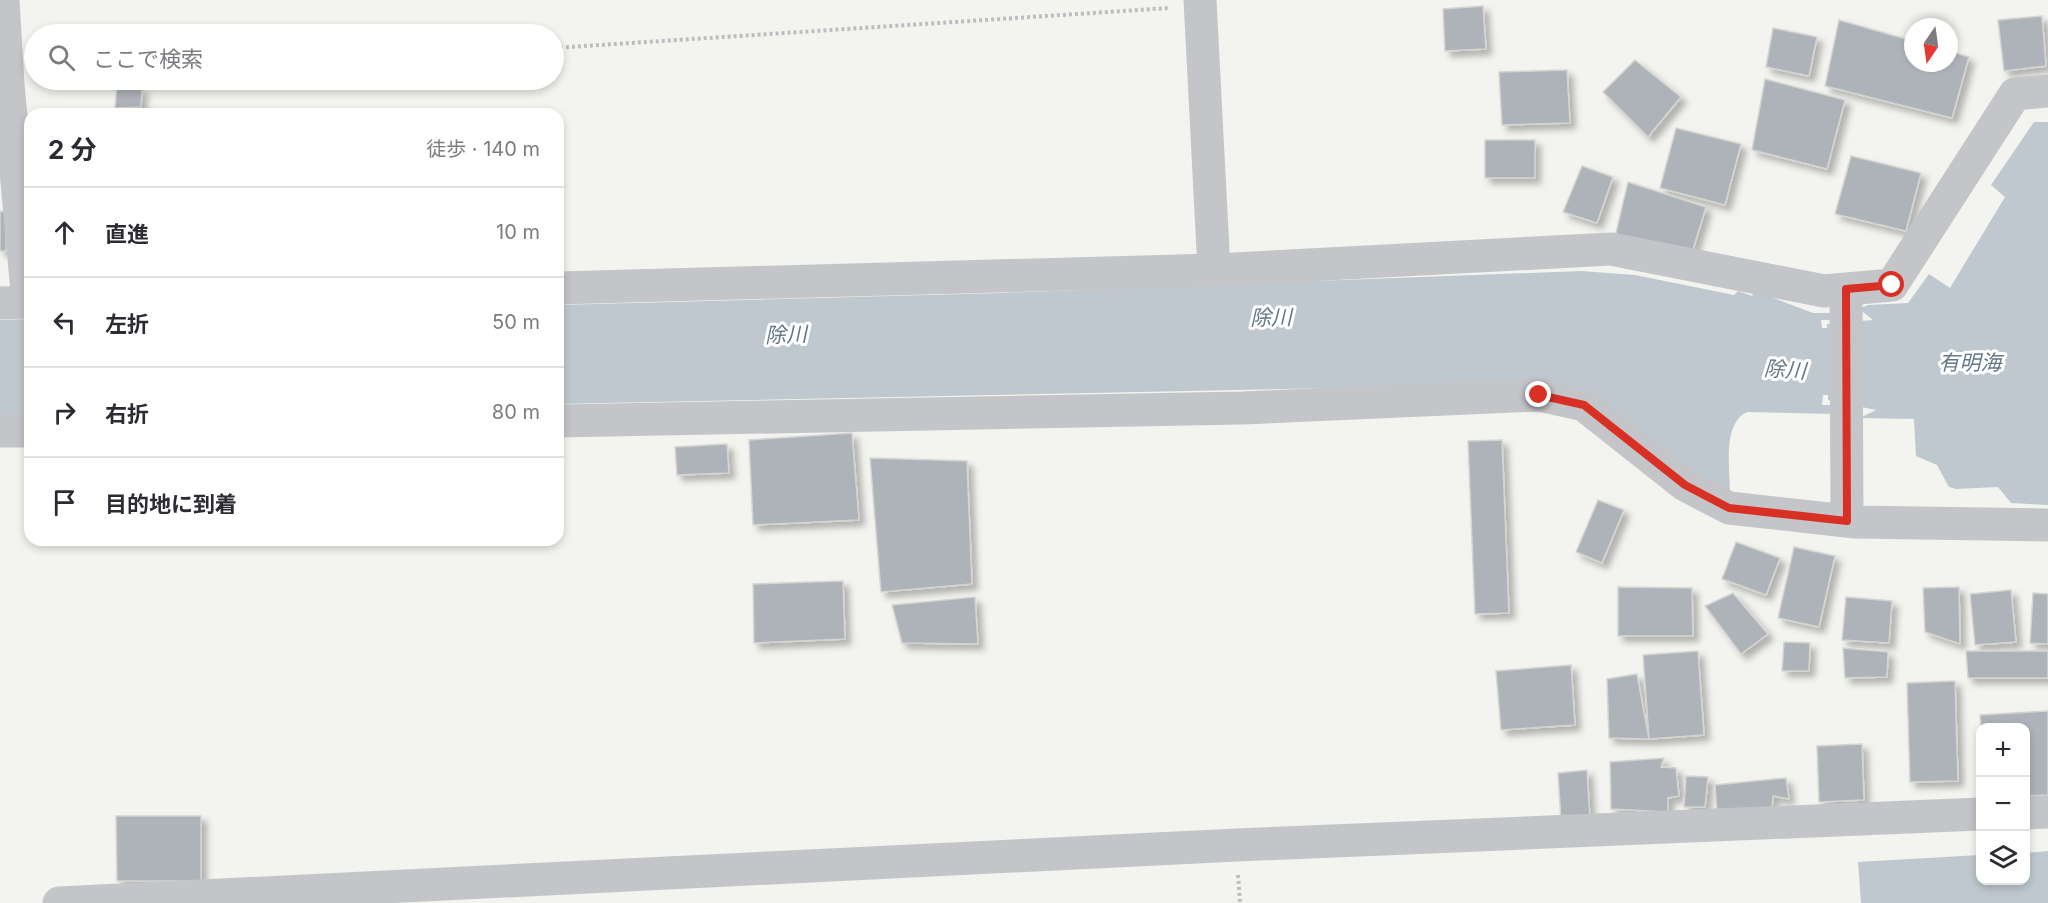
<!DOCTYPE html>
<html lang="ja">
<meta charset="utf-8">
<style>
:root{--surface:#fff;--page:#f2f2f3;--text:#2b2b33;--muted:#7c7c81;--line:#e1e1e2}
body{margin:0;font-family:Inter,"Noto Sans JP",sans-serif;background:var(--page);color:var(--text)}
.controls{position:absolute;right:18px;bottom:18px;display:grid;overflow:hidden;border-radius:12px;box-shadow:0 3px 9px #0003}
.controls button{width:54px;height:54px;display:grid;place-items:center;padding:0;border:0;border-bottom:2px solid var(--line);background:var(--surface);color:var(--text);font:30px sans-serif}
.compass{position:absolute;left:1904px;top:18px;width:54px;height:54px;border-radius:50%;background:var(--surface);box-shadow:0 3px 9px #0003;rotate:193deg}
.stop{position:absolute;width:18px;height:18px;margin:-14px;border:4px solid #d93025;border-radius:50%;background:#fff}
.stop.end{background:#d93025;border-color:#fff;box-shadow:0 2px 6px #0008}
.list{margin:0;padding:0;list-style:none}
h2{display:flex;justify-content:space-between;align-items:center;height:78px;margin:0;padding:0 24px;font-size:26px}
h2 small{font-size:20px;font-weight:400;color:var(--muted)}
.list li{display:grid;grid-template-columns:39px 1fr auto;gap:18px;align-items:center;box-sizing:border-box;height:90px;padding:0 24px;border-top:2px solid var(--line)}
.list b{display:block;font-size:22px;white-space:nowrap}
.list em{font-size:20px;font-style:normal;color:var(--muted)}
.icon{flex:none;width:33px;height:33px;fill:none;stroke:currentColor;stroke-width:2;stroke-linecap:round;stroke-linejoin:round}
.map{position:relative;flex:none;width:2048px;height:903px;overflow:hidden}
.search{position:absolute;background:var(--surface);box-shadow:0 3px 9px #0003;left:24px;top:24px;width:540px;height:66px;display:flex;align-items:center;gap:15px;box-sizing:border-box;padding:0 21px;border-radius:33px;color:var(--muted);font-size:22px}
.panel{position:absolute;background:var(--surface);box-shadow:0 3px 9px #0003;left:24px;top:108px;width:540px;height:438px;border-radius:18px}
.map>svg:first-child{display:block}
</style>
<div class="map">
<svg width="2048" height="903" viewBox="0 0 2048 903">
<defs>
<filter id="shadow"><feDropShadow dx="5.5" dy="5.5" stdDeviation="3" flood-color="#0004"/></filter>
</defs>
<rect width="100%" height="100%" fill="#f3f4ef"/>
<!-- water -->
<path fill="#bec8ce" d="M2034,122H2048V505L2011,503L1998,487L1956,489L1949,487L1937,465L1916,456L1914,419L1860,418L1876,410L1828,400V395H1823L1822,405H1834V414L1747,412C1722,424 1730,468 1730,492L1523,384L558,404V305L1001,293L1581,271L1635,275L1734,295L1738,291L1752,296L1755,291L1813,313H1830V320H1821L1822,328H1827V324L1873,320L1859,309L1868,305L1908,303L1929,274L1950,288L2005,197L1991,185Z
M30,319V415L0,416V320Z
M2048,851V903H1861L1858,862L1980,855V880H2026V853Z"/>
<!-- building -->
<path fill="#aeb3ba" stroke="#d4d5d2" stroke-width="1.5" filter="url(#shadow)" d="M1483,6L1486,49L1445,51L1443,9Z
M2042,16L2046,66L2004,71L1998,20Z
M1839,20L1913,41V63H1949V51L1969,57L1952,118L1825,86Z
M1773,28L1817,37L1809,76L1766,67Z
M1635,60L1681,97L1648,137L1603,92Z
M1567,70L1570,123L1502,125L1499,72Z
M1765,79L1845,100L1827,169L1752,150Z
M117,87L142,88L141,107L115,108Z
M1676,128L1741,144L1725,205L1660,188Z
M1485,140H1535V178H1485Z
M1851,156L1921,173L1906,231L1835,214Z
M1582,166L1613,177L1597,223L1563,212Z
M1628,182L1706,207L1691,256L1615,237Z
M0,211L7,213L6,251H0Z
M852,433L859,520L753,525L749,440Z
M1502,440L1509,613L1475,614L1468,441Z
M727,444L729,473L677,475L675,447Z
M870,458L967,461L972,584L881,592Z
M1598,500L1624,510L1602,563L1576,552Z
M1736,542L1780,558L1766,595L1722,579Z
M1794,547L1835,556L1819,627L1778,618Z
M843,581L845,639L754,643L753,584Z
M1618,587L1692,588L1693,636H1618Z
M1959,587L1960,644L1925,632L1923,588Z
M2011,590L2016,642L1975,645L1970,594Z
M1733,593L1768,634L1741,654L1705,606Z
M2033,593L2048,594V644L2030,643Z
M975,597L978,644L902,643L892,605Z
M1846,597L1892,601L1889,643L1842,640Z
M1784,642L1810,643L1809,671H1782Z
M1843,648L1888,652L1887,677L1845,678Z
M1698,651L1704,735L1649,739L1643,655Z
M1966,651H2048V678H1968Z
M1571,665L1575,725L1501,730L1496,671Z
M1637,674L1649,739L1609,738L1607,679Z
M1955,681L1958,781L1910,782L1907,683Z
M2048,711V795L2026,796V728H1981L1980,715Z
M1862,744L1864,800L1819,802L1817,746Z
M1664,758L1661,767L1676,768L1679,796L1668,798V812L1611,809L1610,762Z
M1587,770L1590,819L1561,821L1558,773Z
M1686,776L1708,777L1705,807H1684Z
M1786,778L1789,799L1773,796L1772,808L1717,813L1715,785Z
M116,816H201V881H117Z"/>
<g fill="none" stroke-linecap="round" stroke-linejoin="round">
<!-- path -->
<path stroke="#bcbdc0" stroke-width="4" stroke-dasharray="3 3" stroke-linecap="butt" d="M554,48L1169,8
M39,82L80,80
M1238,875L1240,903"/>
<!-- minor -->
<path stroke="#c3c5c9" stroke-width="33" d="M3,0L8,84L28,302
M1200,0L1214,270
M558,288L1214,270L1611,249L1824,291L1892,285L2015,94L2048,91
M1846,289L1847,521
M0,303L30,302
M558,421L1242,408L1539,395L1584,405L1685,485L1729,508L1855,522L2048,525
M0,431H30
M2026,813L2048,812
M59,903L1237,845L1980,814"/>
</g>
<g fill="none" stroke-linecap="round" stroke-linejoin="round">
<!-- route -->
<path stroke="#d93025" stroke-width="8" d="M1539,395L1584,405L1685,485L1729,508L1847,521L1846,289L1892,285"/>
</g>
<g text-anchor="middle" stroke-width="6" stroke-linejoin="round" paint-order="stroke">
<!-- water labels -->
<g font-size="21" font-style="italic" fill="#627886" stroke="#fff">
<text transform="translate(1271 318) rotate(-1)" y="7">除川</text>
<text transform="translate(786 335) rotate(-2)" y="7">除川</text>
<text x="1970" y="370">有明海</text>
<text transform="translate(1785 370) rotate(4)" y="7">除川</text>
</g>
</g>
</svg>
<div class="controls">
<button>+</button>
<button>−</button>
<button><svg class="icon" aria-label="layers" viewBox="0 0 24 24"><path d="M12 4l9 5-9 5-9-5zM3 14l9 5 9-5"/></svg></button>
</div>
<svg class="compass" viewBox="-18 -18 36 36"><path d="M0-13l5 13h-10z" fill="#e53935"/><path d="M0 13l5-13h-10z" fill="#7c7c81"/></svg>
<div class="stop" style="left:1892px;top:285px"></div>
<div class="stop end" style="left:1539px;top:395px"></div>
<div class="search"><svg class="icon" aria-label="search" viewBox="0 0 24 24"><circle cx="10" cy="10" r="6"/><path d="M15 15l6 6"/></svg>ここで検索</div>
<section class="panel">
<h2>2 分<small>徒歩 · 140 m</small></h2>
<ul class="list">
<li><svg class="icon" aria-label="ahead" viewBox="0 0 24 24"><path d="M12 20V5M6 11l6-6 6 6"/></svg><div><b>直進</b></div><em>10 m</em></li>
<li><svg class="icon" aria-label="left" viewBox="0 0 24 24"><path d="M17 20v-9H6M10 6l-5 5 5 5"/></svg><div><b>左折</b></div><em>50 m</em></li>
<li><svg class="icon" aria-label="right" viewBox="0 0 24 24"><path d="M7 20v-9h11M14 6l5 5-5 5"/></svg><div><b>右折</b></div><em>80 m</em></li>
<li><svg class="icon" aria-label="arrive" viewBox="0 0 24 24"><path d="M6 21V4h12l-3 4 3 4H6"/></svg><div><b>目的地に到着</b></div></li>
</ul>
</section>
</div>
